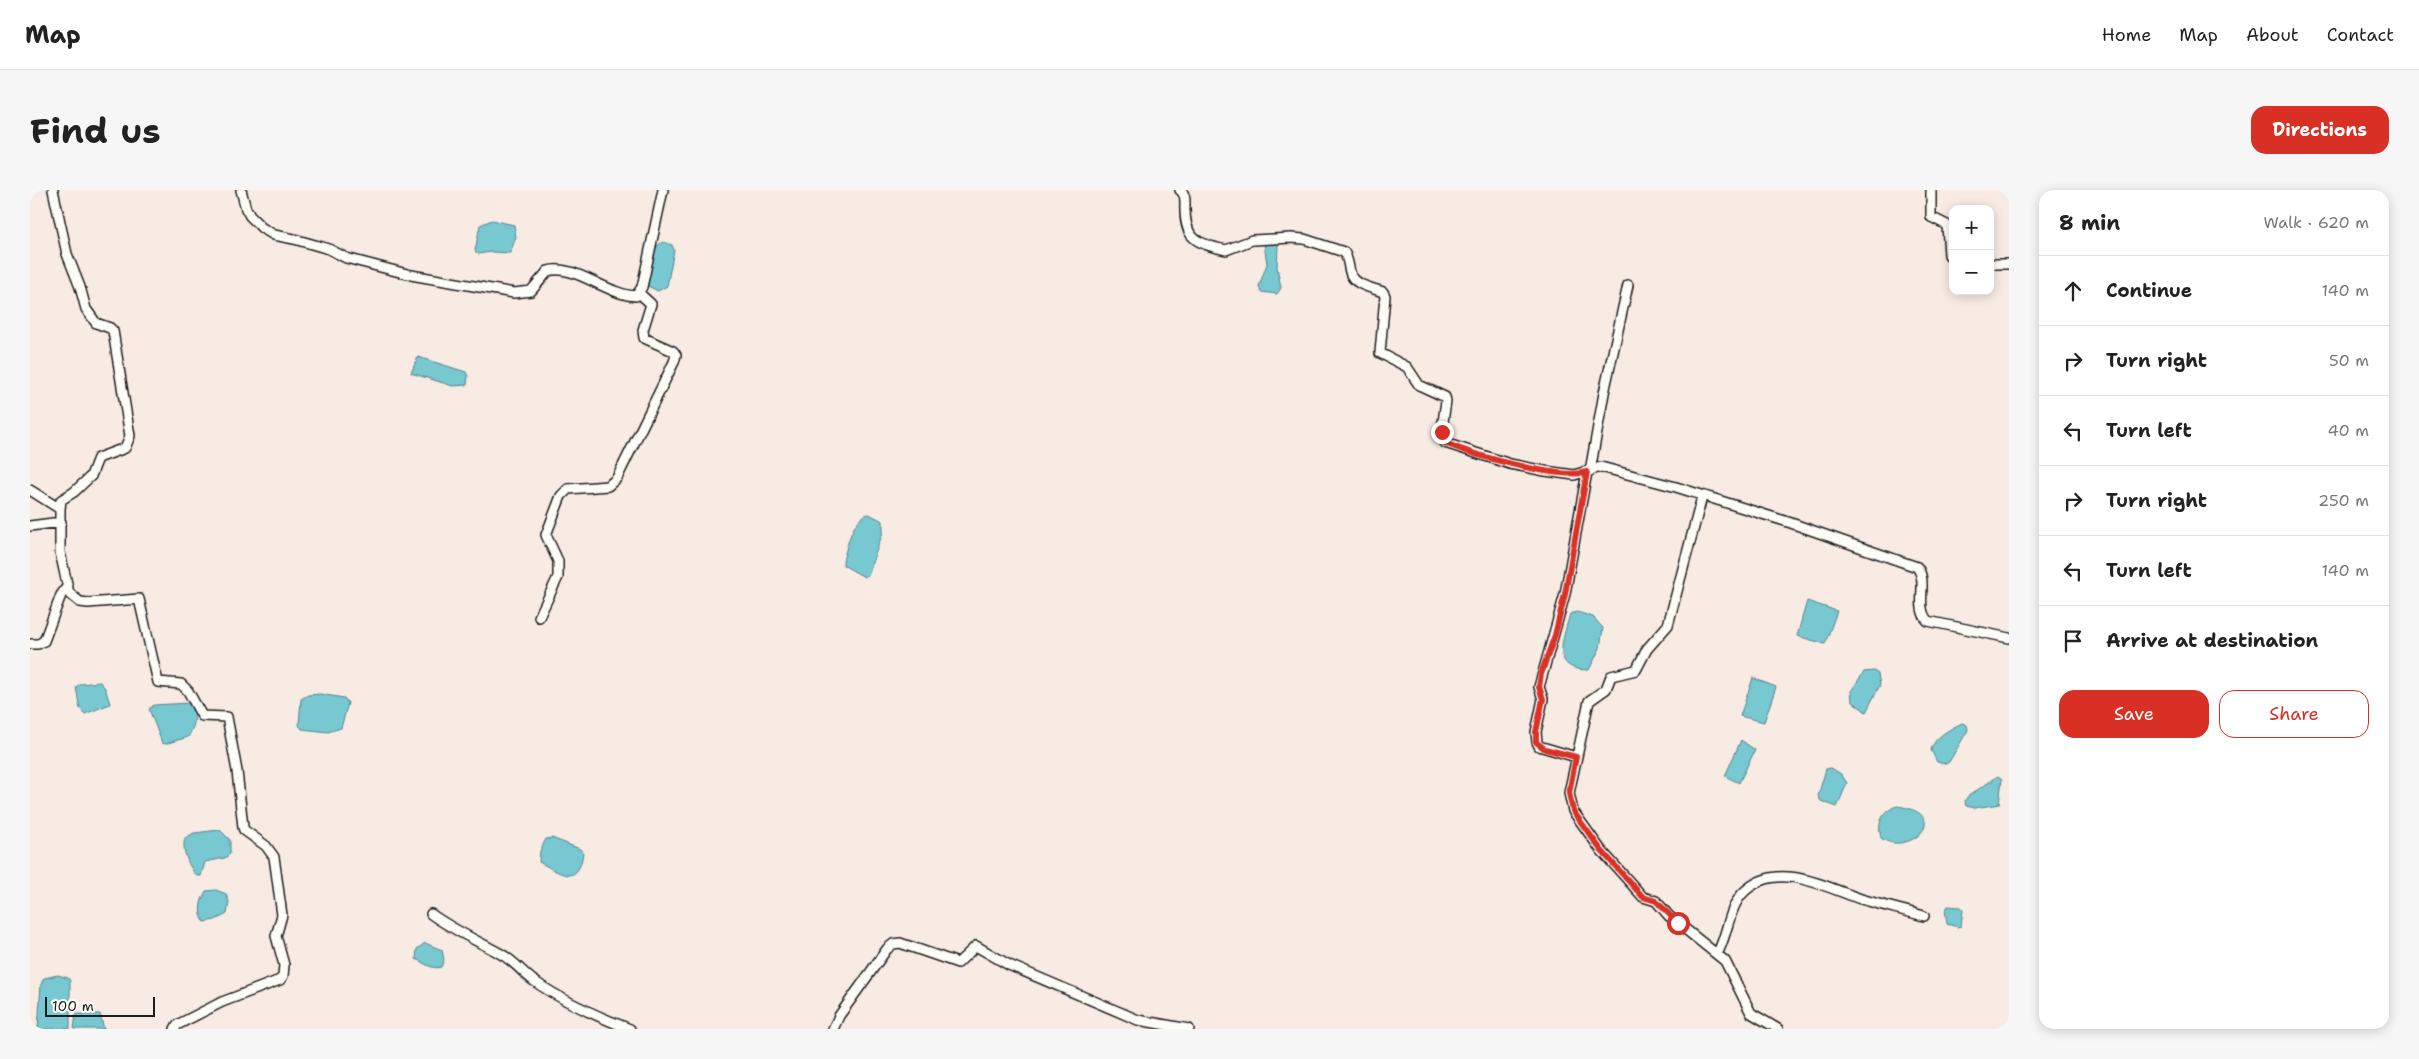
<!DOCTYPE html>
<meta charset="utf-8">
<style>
:root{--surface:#fff;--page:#f6f6f6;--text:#222;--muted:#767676;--line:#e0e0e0;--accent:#d93025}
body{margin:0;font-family:"Shantell Sans",sans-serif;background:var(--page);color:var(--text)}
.controls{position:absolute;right:15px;top:15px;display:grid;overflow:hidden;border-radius:10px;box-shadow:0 2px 12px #0003}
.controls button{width:45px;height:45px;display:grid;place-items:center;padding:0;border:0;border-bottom:1px solid var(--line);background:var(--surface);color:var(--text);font:25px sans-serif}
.scale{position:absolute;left:15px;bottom:12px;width:110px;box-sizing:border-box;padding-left:5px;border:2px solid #1c1c1c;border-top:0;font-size:14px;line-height:18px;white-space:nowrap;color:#1c1c1c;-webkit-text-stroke:4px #fdfcf7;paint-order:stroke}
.stop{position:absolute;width:15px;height:15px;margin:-11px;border:4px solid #d93025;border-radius:50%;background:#fff}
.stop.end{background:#d93025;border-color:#fff;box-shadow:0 1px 5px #0008}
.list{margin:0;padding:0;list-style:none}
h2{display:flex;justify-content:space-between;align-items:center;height:65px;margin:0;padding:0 20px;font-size:21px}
h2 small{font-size:16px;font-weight:400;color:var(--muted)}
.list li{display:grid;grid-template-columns:32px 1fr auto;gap:15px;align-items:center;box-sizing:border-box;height:70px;padding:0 20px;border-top:1px solid var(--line)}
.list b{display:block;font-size:19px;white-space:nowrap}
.list em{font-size:16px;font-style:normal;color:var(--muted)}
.actions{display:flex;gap:10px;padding:15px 20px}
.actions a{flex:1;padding:11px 0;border:1px solid var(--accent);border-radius:15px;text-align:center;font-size:18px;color:var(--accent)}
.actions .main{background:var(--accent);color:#fff}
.icon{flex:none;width:28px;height:28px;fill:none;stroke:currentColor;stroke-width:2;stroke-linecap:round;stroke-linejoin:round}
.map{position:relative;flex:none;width:1979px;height:839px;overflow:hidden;border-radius:15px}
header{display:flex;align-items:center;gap:30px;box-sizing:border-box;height:70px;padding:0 25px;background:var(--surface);border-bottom:1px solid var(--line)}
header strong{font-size:24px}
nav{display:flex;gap:28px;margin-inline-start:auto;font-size:18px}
.intro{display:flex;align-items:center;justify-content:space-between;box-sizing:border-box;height:120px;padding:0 30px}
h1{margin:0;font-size:35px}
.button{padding:12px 22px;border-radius:15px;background:var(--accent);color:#fff;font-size:18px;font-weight:700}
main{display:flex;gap:30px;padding:0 30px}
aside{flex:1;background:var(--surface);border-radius:15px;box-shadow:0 2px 12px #0003}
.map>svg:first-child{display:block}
</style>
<header>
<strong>Map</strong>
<nav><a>Home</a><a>Map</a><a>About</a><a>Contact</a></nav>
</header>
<div class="intro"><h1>Find us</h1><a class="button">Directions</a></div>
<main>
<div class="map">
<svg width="1979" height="839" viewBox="0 0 1979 839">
<rect width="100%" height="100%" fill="#f7ebe4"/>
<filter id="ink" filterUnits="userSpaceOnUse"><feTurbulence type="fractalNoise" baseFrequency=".02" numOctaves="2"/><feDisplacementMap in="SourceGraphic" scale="10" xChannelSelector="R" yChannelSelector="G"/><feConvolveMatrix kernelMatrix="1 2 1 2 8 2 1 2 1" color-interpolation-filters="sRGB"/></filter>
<g filter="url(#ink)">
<!-- water -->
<path fill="#78c8d1" stroke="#538389" d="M462,30L484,35L486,47L480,63L461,62L448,64L445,61L450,35Z
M1242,51L1248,53V56L1247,77L1251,98L1247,104L1231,102L1229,96L1237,74L1234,53Z
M633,52L642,55L644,60L637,96L628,101L618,96C618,84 620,56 633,52Z
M388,167L436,182L438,186L437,195L423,196L381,183Z
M839,324L853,331V342L838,385L834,387L813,375V371C817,356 823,327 839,324Z
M1777,411L1807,421L1795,454L1767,446Z
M1547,422L1563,427L1573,438L1570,458L1559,480C1519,480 1533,450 1540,424Z
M1844,481L1848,484L1850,495L1836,522L1822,511L1821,501L1834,482Z
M1723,488L1746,497L1734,532L1710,526Z
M70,492L75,498L80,514L55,524L50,519L46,497L50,494Z
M290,504L314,508L318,513L311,538L298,542L272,539L269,535L271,509L278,505Z
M160,513C168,524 165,535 158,547L135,554L132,553L119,519L124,515Z
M1932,533L1937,535L1938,540L1919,572L1916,574L1907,572L1901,560C1904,547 1920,539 1932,533Z
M1711,550L1725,560L1709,593L1695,586Z
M1801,578L1811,584L1817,593L1807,617L1791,611L1788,606L1796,579Z
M1968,586L1972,589L1969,614L1945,618L1936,616L1935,612L1937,607Z
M1867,616C1926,624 1878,668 1851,648C1847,633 1852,621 1867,616Z
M190,640L200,650V664L195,668L175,672L171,686H167C159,678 151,659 155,648L164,643Z
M522,648L550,659L553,663C548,698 530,683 509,672L510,661L516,649Z
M186,700L196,704L199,712L197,724L185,730L174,732C168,721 170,712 176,701Z
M1918,716L1930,717L1933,720L1931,736L1927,737L1917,734L1915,720Z
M395,753L412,760L414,770L411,777C402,780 394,773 386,769L387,759Z
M28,785L38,788L40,791V839H8L11,794L14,788Z
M46,824H70L74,839H44Z"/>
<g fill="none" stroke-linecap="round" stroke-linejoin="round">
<defs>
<path id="minor" d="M23,0L37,64L50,97L56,119L66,133L80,138L83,141L100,246L95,258L68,268L61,286L44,302L31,310L30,319
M211,0L216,19L220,26L232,38L244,45L264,49L299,59L316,68L381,85L484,103L501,101L518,81C543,73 577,105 606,106L612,97L633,0
M1150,0C1155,4 1155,8 1155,14C1154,48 1164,53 1196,60L1222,50L1261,48L1274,49L1314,62C1318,68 1318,74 1320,82C1323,95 1342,98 1353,102L1355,106L1350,163L1377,177L1389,195L1415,207L1416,211L1411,246L1415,253L1480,274L1515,281L1544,285L1571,277L1646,297L1758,332L1887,377C1899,392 1884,417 1898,431L1979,448
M1901,0V27L1917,35L1919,65L1923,70
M1960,74H1979
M1560,281L1574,203L1598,95
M0,300L30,319V362L39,403L50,412L58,413L109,409L128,492L151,494L158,501L172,526L197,527L207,581L213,637L214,640L236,656L244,667L252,725L246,746L254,775L253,786L250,790L192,812L147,835L145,839
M1672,307L1638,435L1617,459L1606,480L1581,486L1576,499L1559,511L1539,603L1543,621L1571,660L1613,707L1626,711L1639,726L1695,771L1721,823L1748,839
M0,336L31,332
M509,427L528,387V371L516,345L531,306L538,299L578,296L587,288L644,172L646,165L643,161L614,148L613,140L621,114L609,103
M0,454H8L14,451L31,405L36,398
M1546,567L1509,556L1507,552L1506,542L1513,509L1509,497L1535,404L1557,282
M401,724C423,740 448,751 471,764C484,771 493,783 504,791C534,812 566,826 600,839
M1687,764C1698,745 1698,717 1715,701C1748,670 1795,697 1831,709C1851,715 1873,720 1894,726
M803,839L809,826L857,759L863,754L870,753L928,773L946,756L979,775L1108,830L1159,839"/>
</defs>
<!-- minor casing -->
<use href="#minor" stroke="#1c1c1c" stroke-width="12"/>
<!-- minor -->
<use href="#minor" stroke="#fdfcf7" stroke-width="9"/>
</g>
</g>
<g fill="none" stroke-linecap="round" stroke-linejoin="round" filter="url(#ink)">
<!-- route -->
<path stroke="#d93025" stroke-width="6" d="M1412,242L1415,253C1443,265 1529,290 1557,282L1535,404L1525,445L1511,484L1509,497L1513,509L1506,542V552L1515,559L1546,567L1539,603L1543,621L1571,660L1613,707L1626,711L1648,733"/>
</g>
</svg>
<div class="controls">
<button>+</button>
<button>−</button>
</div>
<div class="scale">100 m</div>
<div class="stop" style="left:1648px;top:733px"></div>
<div class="stop end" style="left:1412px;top:242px"></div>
</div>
<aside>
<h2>8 min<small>Walk · 620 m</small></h2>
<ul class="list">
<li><svg class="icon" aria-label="ahead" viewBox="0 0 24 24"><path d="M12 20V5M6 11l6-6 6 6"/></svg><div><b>Continue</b></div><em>140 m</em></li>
<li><svg class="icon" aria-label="right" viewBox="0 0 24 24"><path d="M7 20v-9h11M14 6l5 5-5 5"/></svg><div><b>Turn right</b></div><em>50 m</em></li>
<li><svg class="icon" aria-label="left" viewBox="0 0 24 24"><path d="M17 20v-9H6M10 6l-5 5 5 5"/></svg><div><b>Turn left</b></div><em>40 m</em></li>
<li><svg class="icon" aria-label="right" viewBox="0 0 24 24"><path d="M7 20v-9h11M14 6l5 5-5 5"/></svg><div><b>Turn right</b></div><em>250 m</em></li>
<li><svg class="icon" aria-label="left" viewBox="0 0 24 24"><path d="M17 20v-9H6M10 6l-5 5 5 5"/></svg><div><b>Turn left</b></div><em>140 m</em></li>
<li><svg class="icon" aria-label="arrive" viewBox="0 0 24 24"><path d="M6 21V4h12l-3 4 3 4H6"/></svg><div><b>Arrive at destination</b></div></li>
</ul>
<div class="actions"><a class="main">Save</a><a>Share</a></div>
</aside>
</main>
